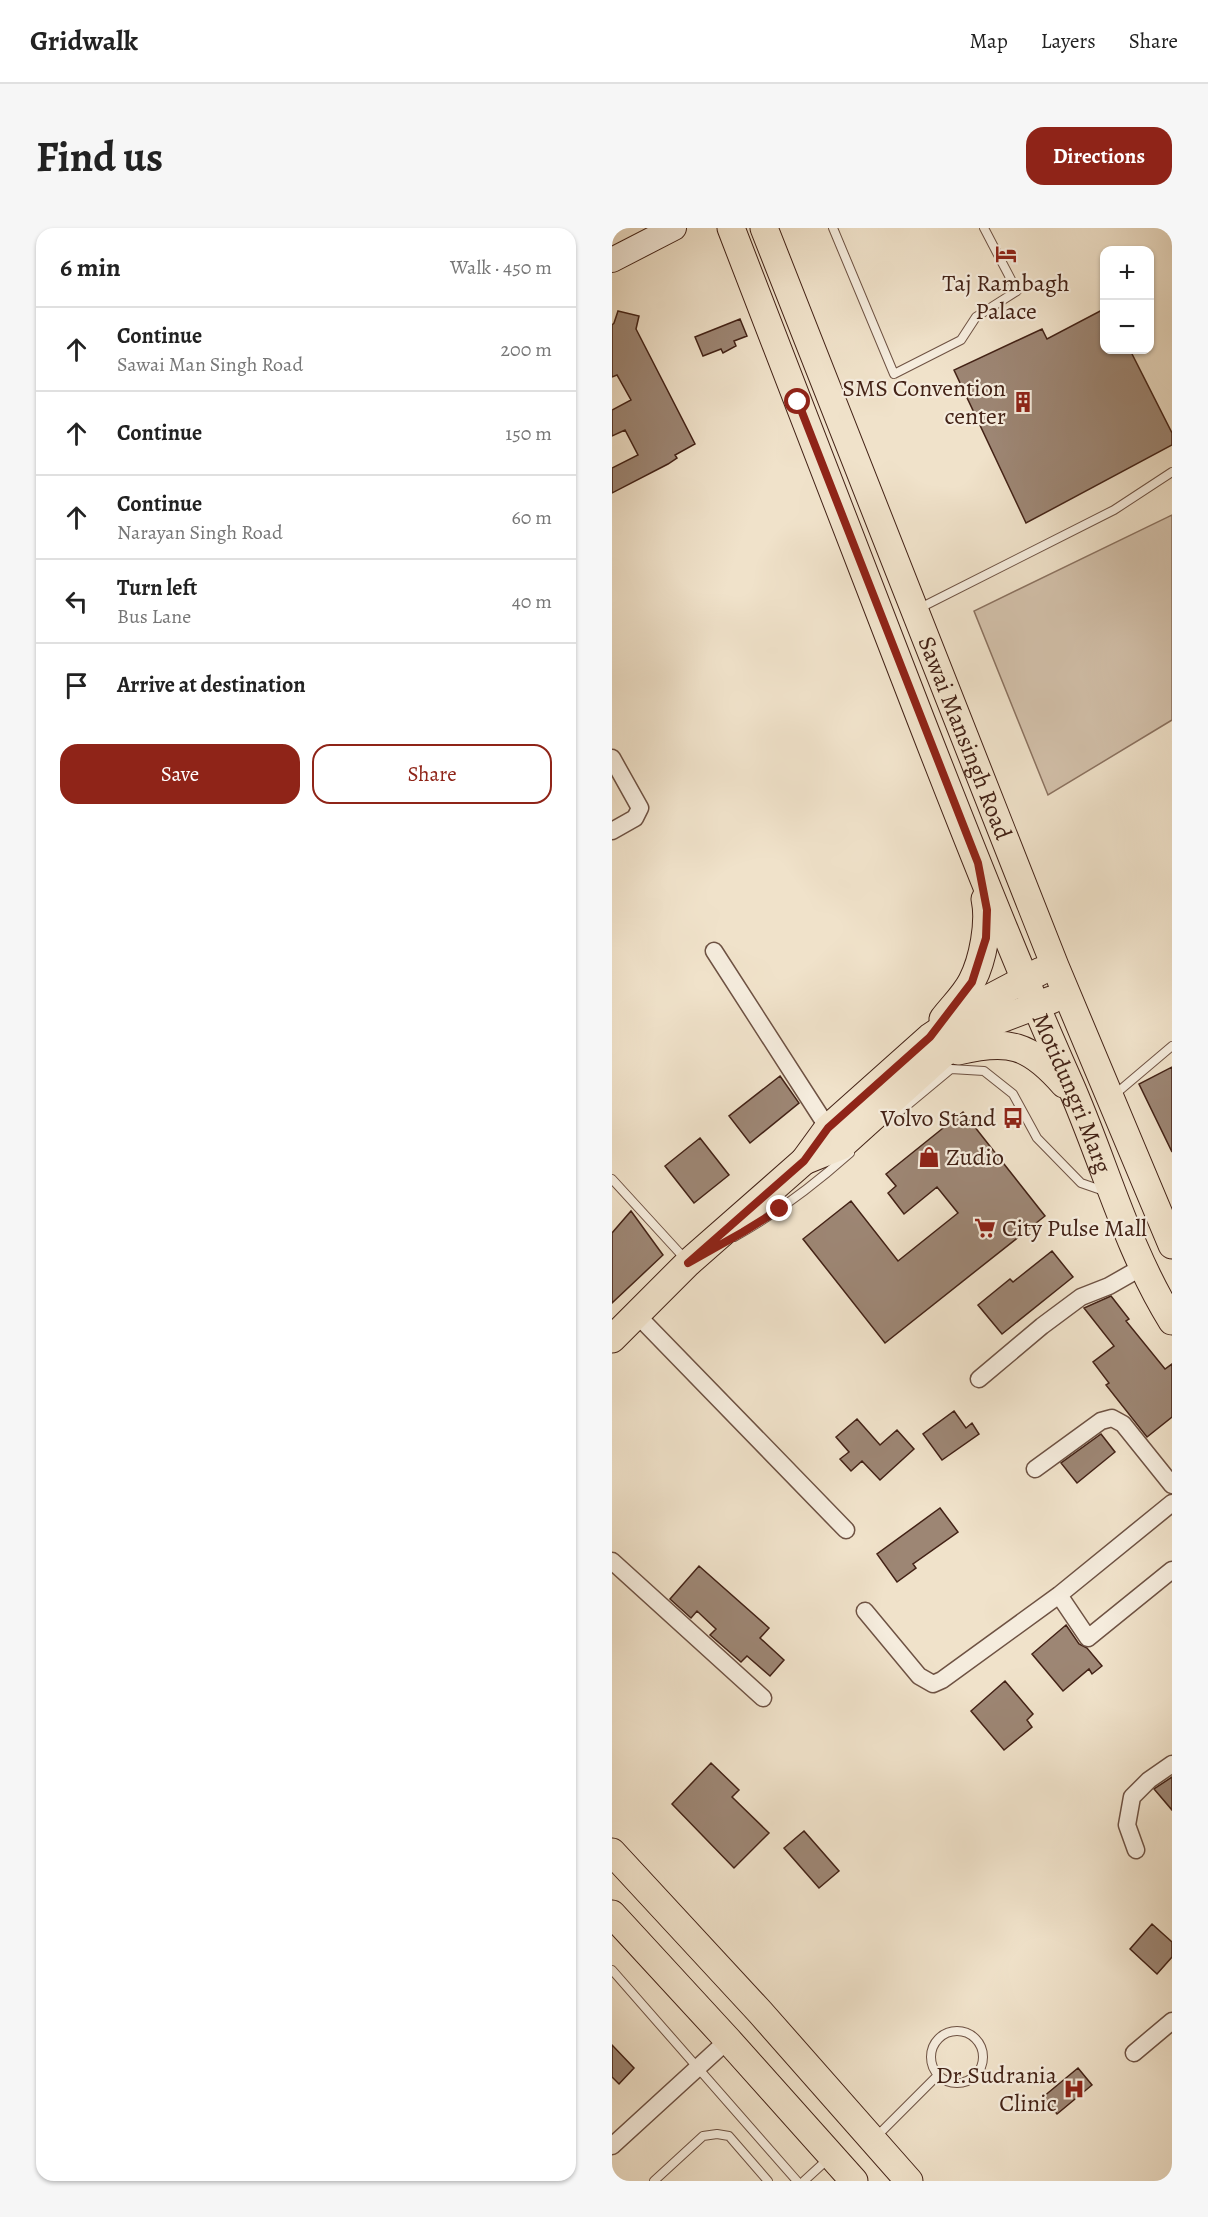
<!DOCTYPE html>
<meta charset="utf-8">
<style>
:root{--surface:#fff;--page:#f6f6f6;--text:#222;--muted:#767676;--line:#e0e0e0;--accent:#8f2418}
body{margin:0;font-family:Alegreya,serif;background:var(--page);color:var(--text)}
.controls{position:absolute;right:18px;top:18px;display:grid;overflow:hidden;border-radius:12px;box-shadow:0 2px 4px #0004}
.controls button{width:54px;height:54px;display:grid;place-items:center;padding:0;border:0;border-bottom:2px solid var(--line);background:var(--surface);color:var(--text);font:30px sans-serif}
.stop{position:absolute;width:18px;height:18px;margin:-14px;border:4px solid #8f2418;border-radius:50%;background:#fff}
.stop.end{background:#8f2418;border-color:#fff;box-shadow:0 2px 6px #0008}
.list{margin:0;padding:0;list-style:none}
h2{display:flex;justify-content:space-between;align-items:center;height:78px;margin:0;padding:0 24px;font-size:26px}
h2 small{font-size:20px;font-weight:400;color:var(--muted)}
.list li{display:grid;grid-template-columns:39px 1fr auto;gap:18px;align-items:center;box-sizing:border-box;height:84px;padding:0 24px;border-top:2px solid var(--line)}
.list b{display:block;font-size:22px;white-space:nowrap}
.list p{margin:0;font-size:20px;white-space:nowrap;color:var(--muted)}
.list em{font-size:20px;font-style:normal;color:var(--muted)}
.actions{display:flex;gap:12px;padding:18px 24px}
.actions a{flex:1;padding:14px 0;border:2px solid var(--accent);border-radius:18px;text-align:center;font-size:21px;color:var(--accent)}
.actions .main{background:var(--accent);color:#fff}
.icon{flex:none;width:33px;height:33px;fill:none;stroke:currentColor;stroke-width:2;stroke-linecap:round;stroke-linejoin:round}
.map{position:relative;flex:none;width:560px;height:1953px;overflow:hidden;border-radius:18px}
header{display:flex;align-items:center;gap:36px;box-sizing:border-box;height:84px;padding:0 30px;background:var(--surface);border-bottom:2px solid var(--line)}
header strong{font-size:28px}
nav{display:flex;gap:33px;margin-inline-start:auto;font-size:21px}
.intro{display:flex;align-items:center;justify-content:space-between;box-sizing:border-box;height:144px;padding:0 36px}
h1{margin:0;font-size:42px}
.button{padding:15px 27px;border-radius:18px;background:var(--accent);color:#fff;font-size:21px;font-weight:700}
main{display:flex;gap:36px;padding:0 36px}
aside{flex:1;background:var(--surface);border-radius:18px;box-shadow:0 2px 4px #0004}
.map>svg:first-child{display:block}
</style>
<header>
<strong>Gridwalk</strong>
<nav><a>Map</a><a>Layers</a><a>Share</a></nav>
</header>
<div class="intro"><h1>Find us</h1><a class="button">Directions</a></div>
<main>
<aside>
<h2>6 min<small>Walk · 450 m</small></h2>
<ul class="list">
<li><svg class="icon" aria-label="ahead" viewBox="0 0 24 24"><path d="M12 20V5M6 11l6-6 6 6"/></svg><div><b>Continue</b><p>Sawai Man Singh Road</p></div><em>200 m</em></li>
<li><svg class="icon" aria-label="ahead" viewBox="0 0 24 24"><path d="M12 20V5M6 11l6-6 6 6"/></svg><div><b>Continue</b></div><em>150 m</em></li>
<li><svg class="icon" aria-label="ahead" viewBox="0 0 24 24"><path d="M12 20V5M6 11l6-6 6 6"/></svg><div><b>Continue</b><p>Narayan Singh Road</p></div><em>60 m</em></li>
<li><svg class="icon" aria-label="left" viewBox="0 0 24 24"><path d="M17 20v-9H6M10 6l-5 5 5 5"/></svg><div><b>Turn left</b><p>Bus Lane</p></div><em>40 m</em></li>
<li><svg class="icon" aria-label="arrive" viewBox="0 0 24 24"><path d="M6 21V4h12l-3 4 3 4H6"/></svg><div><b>Arrive at destination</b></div></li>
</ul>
<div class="actions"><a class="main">Save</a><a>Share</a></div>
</aside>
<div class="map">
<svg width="560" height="1953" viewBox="0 0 560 1953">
<rect width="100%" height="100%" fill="#f0e2ca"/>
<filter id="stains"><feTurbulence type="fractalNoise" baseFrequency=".00333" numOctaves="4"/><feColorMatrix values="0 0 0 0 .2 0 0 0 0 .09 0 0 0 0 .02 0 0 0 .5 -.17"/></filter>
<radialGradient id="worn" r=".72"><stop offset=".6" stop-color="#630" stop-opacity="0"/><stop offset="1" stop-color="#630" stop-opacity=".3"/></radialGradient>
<!-- green -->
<path fill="#d3c1ab" stroke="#8b7260" stroke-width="1.5" d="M560,287V492L436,567L362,383Z"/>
<!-- building -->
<path fill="#9d8674" stroke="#432216" stroke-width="1.5" d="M492,81V122H518L560,205V217L414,295L342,142L430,101L435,111Z
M6,83L27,88L24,101L83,216L63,227L65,230L56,236L0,265V240L26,227L13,202L0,208V182L19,172L5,147L0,149V97L2,95Z
M128,91L135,108L122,113L124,118L111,125L109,121L91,128L83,109Z
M560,839V924L527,856Z
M168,848L187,875L138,915L117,888Z
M351,884L433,988L273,1115L191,1011L239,973L286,1033L346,985L325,959L292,986L276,965L284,958L274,946Z
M88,910L117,947L82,975L53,938Z
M19,983L51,1027L0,1075V1005Z
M440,1023L461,1049L390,1106L366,1077L398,1051L401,1054Z
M499,1068L517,1091L514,1093L553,1141L560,1136V1189L535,1209L494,1157L497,1155L481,1134L502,1118L472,1080Z
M342,1183L354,1200L360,1195L367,1206L330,1232L311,1206Z
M245,1191L268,1217L285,1202L302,1221L268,1252L250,1233L239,1243L228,1231L237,1224L224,1209Z
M489,1206L503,1224L465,1255L449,1235Z
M328,1280L346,1304L301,1336L304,1340L285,1354L265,1326Z
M87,1338L157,1400L148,1410L172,1432L158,1448L135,1428L129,1434L98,1407L104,1401L85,1383L79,1390L58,1371Z
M454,1397L467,1416L475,1420L490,1438L480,1446L477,1441L451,1463L420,1426Z
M393,1453L421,1486L415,1492L420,1499L392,1522L359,1483Z
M99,1535L127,1562L120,1569L157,1605L122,1640L60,1576Z
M560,1549V1582L542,1561Z
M192,1603L227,1643L207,1660L172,1620Z
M540,1696L560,1714V1729L545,1746L518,1721Z
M0,1817L22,1840L7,1856L0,1849Z
M466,1840L480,1857L445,1886L431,1869Z"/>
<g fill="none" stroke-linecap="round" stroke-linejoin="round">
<defs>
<path id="lane" d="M221,0L282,146L349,112L364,89L405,63L372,0
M306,381L502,282L560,244
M501,868L560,818
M280,890L339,841L372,843L401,866L425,910L469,955L495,964
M0,951L75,1033
M122,1009C164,986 202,957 238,925
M0,1742L185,1953
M319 1829a26 26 0 1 1 52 0a26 26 0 1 1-52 0Z
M263,1910L326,1847
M42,1953L91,1908L105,1906L117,1908L156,1953
M192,1953L216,1931"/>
<path id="street" d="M0,530L28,580L23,590L0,603
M102,723L216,900
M25,1087L234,1302
M367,1151L430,1098L469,1069L497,1058L532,1038
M423,1241L489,1193L500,1190L511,1196L560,1257
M0,1333L151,1470
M447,1367L476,1410L560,1342
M253,1383L307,1448L321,1456L330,1452L447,1367L560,1275
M524,1622L515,1597L520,1569L537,1552L560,1536
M522,1825L560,1793
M0,1918L116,1812"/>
<path id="secondary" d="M0,32L62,0"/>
<g id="primary">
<path id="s1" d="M119,0C182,164 245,328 309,492C356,613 404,735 457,854C492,933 514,1019 560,1093"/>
<path id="s2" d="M152,0L443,738L560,1017"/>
<path d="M331,791C340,779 353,767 360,753C371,732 378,694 373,671"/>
<path d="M346,823C397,811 417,816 452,856"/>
<path d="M192,933L229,918L331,826L355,809L376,796L439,772"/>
<path d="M0,1111L76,1035L192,933L216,900L318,809L372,773L429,743"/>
<path d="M0,1624L148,1784L297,1953"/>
<path d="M0,1686L116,1812L242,1953"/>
</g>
</defs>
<!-- lane casing -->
<use href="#lane" stroke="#6e5243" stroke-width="10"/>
<!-- street casing -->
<use href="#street" stroke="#6e5243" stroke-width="19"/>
<!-- secondary casing -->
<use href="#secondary" stroke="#432216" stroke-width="26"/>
<!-- primary casing -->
<use href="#primary" stroke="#432216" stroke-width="29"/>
<!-- lane -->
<use href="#lane" stroke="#f5ecdd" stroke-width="8"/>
<!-- street -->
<use href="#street" stroke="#f5ecdd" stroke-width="16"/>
<!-- secondary -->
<use href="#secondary" stroke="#f5ecdd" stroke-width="24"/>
<!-- primary -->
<use href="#primary" stroke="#f0e2ca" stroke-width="27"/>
</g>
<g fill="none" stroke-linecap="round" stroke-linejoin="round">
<!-- route -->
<path stroke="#8f2418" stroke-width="8" d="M168,981L131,1004L76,1035L192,933L216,900L318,809L360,754L374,710L375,682L366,635L186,174"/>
</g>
<!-- icons -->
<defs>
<symbol id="hotel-bare" viewBox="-9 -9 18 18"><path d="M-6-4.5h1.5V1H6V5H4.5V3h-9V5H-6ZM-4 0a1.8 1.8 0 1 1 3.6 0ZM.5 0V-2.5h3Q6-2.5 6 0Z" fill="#8f2418" stroke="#f5ecdd" stroke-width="2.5" paint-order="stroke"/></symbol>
<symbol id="building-bare" viewBox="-9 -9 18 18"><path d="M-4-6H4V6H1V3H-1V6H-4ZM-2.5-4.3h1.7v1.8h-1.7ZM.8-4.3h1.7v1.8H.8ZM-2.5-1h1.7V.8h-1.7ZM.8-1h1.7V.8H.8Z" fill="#8f2418" stroke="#f5ecdd" stroke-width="2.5" paint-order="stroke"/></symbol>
<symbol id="bus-bare" viewBox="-9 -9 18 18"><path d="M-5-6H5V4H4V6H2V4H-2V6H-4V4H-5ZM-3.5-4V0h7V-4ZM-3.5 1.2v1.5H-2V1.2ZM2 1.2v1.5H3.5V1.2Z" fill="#8f2418" stroke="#f5ecdd" stroke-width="2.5" paint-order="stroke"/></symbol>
<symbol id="shop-bare" viewBox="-9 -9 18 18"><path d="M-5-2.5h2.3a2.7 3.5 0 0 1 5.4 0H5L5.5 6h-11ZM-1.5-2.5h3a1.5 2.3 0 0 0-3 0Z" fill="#8f2418" stroke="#f5ecdd" stroke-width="2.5" paint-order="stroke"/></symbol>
<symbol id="supermarket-bare" viewBox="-9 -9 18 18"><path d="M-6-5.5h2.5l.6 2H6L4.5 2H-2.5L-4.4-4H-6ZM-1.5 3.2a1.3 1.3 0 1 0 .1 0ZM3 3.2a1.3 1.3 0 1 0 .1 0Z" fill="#8f2418" stroke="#f5ecdd" stroke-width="2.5" paint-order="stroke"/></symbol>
<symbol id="hospital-bare" viewBox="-9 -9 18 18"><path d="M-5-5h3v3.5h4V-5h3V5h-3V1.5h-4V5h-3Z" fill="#8f2418" stroke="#f5ecdd" stroke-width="2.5" paint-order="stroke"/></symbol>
</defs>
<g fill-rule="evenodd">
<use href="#hotel-bare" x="379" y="11" width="30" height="30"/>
<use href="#building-bare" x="396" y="159" width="30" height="30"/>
<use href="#bus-bare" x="386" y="875" width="30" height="30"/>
<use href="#shop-bare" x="302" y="914" width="30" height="30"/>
<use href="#supermarket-bare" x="358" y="985" width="30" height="30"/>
<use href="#hospital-bare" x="447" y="1846" width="30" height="30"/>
</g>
<g text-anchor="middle" stroke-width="4.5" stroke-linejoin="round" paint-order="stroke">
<!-- poi labels -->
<g font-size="24" fill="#432216" stroke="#f5ecdd" text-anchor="end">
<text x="394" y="63" text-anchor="middle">Taj Rambagh<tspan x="394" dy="28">Palace</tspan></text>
<text x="394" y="168">SMS Convention<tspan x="394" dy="28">center</tspan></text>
<text x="384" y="898">Volvo Stand</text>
<text x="334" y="937" text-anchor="start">Zudio</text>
<text x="390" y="1008" text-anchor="start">City Pulse Mall</text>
<text x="445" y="1855">Dr.Sudrania<tspan x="445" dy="28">Clinic</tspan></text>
</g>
<!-- street labels -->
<g font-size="24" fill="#432216" stroke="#f5ecdd">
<text dy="8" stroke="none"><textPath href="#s2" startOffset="548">Sawai Mansingh Road</textPath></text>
<text dy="8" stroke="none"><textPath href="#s1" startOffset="930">Motidungri Marg</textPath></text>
</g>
</g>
<rect width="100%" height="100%" filter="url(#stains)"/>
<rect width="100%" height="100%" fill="url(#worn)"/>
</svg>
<div class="controls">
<button>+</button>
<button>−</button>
</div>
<div class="stop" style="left:186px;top:174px"></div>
<div class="stop end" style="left:168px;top:981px"></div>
</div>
</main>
